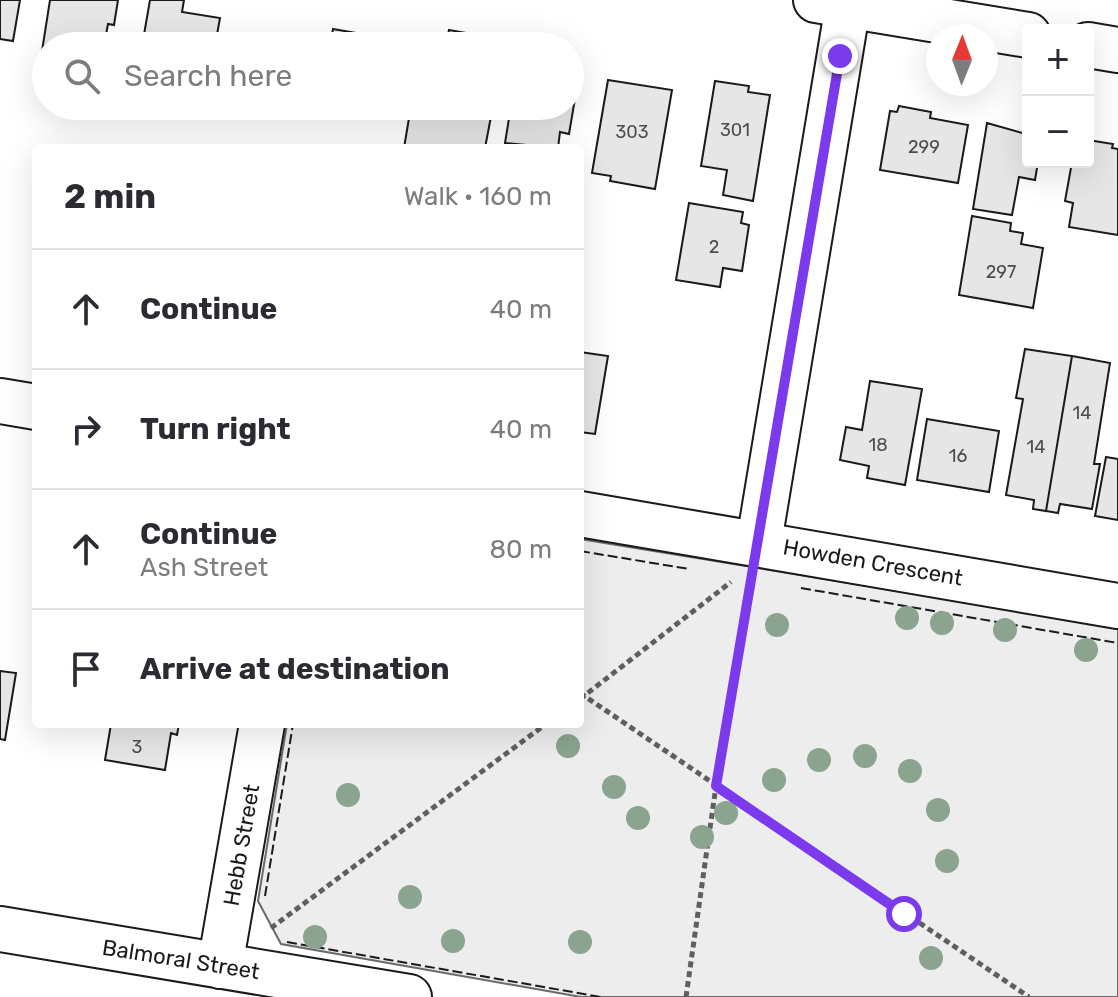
<!DOCTYPE html>
<meta charset="utf-8">
<style>
:root{--surface:#fff;--page:#f2f2f3;--text:#2b2b33;--muted:#7c7c81;--line:#e1e1e2}
body{margin:0;font-family:Rubik,sans-serif;background:var(--page);color:var(--text)}
.controls{position:absolute;right:24px;top:24px;display:grid;overflow:hidden;border-radius:8px;box-shadow:0 8px 32px #0002}
.controls button{width:72px;height:72px;display:grid;place-items:center;padding:0;border:0;border-bottom:2px solid var(--line);background:var(--surface);color:var(--text);font:40px sans-serif}
.compass{position:absolute;left:926px;top:24px;width:72px;height:72px;border-radius:50%;background:var(--surface);box-shadow:0 8px 32px #0002;rotate:1deg}
.stop{position:absolute;width:24px;height:24px;margin:-18px;border:6px solid #7c3aed;border-radius:50%;background:#fff}
.stop.end{background:#7c3aed;border-color:#fff;box-shadow:0 2px 8px #0008}
.list{margin:0;padding:0;list-style:none}
h2{display:flex;justify-content:space-between;align-items:center;height:104px;margin:0;padding:0 32px;font-size:34px}
h2 small{font-size:26px;font-weight:400;color:var(--muted)}
.list li{display:grid;grid-template-columns:52px 1fr auto;gap:24px;align-items:center;box-sizing:border-box;height:120px;padding:0 32px;border-top:2px solid var(--line)}
.list b{display:block;font-size:30px;white-space:nowrap}
.list p{margin:0;font-size:26px;white-space:nowrap;color:var(--muted)}
.list em{font-size:26px;font-style:normal;color:var(--muted)}
.icon{flex:none;width:44px;height:44px;fill:none;stroke:currentColor;stroke-width:2;stroke-linecap:round;stroke-linejoin:round}
.map{position:relative;flex:none;width:1118px;height:997px;overflow:hidden}
.search{position:absolute;background:var(--surface);box-shadow:0 8px 32px #0002;left:32px;top:32px;width:552px;height:88px;display:flex;align-items:center;gap:20px;box-sizing:border-box;padding:0 28px;border-radius:44px;color:var(--muted);font-size:30px}
.panel{position:absolute;background:var(--surface);box-shadow:0 8px 32px #0002;left:32px;top:144px;width:552px;height:584px;border-radius:8px}
.map>svg:first-child{display:block}
</style>
<div class="map">
<svg width="1118" height="997" viewBox="0 0 1118 997">
<rect width="100%" height="100%" fill="#fff"/>
<!-- built -->
<path fill="#ededed" stroke="#6a6a6a" stroke-width="2" d="M580,539L1118,627V997H581L281,944L258,901L287,724H580Z"/>
<!-- building -->
<path fill="#e6e6e6" stroke="#1a1a1a" stroke-width="2" d="M0,0H20L13,41L0,39Z
M50,0H118L114,25L108,24L104,46H46V52L42,51Z
M150,0H184L182,12L220,18L215,46H142Z
M333,29L391,39L390,46H330Z
M449,30L489,37L487,46H412L414,35L447,40Z
M570,74L579,75L569,134L560,132L558,148L505,143L511,106H570Z
M608,80L672,90L655,189L610,181L611,176L592,173Z
M715,81L749,86L748,92L770,95L753,201L723,195L727,170L701,166Z
M411,106H493L485,148H404Z
M899,106L931,112L930,118L968,125L958,183L880,170L890,111L897,112Z
M987,123L1026,134L1028,162H1038L1035,180L1019,177L1012,215L973,209Z
M1088,140L1113,144L1112,148L1118,149V235L1069,227L1073,203L1065,201L1072,162H1088Z
M689,203L743,212L741,223L749,225L742,271L723,268L720,287L676,280Z
M972,216L1011,223L1010,231L1023,233L1021,244L1043,248L1033,308L959,295Z
M1025,349L1072,356L1046,511L1033,509L1034,500L1006,495L1023,399L1016,398Z
M580,352L608,356L595,434L580,432Z
M1072,356L1110,363L1094,464H1100L1092,509L1060,504L1058,513L1046,511Z
M870,381L922,389L905,485L867,478L869,466L840,460L846,427L862,430Z
M927,419L999,431L989,492L917,480Z
M1106,457L1118,459V520L1095,516Z
M0,671L16,673L5,740L0,739Z
M111,724H179L177,735L171,733L165,770L105,760Z"/>
<g fill="none" stroke-linecap="round" stroke-linejoin="round">
<defs>
<path id="minor" d="M0,401L36,407
M580,514L1118,606
M759,542L848,5
M0,929L409,997
M220,966L262,724"/>
<path id="highway" d="M816,0L1028,35
M1088,45L1118,50"/>
</defs>
<!-- minor casing -->
<use href="#minor" stroke="#1a1a1a" stroke-width="48"/>
<!-- highway casing -->
<use href="#highway" stroke="#1a1a1a" stroke-width="48"/>
<!-- path -->
<path stroke="#5f5f5f" stroke-width="5" stroke-dasharray="6 4" stroke-linecap="butt" d="M580,693L1029,997
M580,699L731,582
M271,928L546,724
M686,997L716,786L752,587"/>
<!-- minor -->
<use href="#minor" stroke="#fff" stroke-width="44"/>
<!-- highway -->
<use href="#highway" stroke="#fff" stroke-width="44"/>
<!-- fence -->
<path stroke="#1a1a1a" stroke-width="2" stroke-dasharray="10 4" stroke-linecap="butt" d="M580,551L689,569
M801,588L1118,643
M265,896L293,724
M287,942L601,997"/>
</g>
<!-- trees -->
<g fill="#8aa48f">
<circle cx="907" cy="618" r="12"/>
<circle cx="942" cy="623" r="12"/>
<circle cx="777" cy="625" r="12"/>
<circle cx="1005" cy="630" r="12"/>
<circle cx="1086" cy="650" r="12"/>
<circle cx="568" cy="746" r="12"/>
<circle cx="865" cy="756" r="12"/>
<circle cx="819" cy="760" r="12"/>
<circle cx="910" cy="771" r="12"/>
<circle cx="774" cy="780" r="12"/>
<circle cx="614" cy="787" r="12"/>
<circle cx="348" cy="795" r="12"/>
<circle cx="938" cy="810" r="12"/>
<circle cx="726" cy="813" r="12"/>
<circle cx="638" cy="818" r="12"/>
<circle cx="702" cy="837" r="12"/>
<circle cx="947" cy="861" r="12"/>
<circle cx="410" cy="897" r="12"/>
<circle cx="315" cy="937" r="12"/>
<circle cx="453" cy="941" r="12"/>
<circle cx="580" cy="942" r="12"/>
<circle cx="931" cy="958" r="12"/>
</g>
<g fill="none" stroke-linecap="round" stroke-linejoin="round">
<!-- route -->
<path stroke="#7c3aed" stroke-width="10" d="M840,56L716,786L904,914"/>
</g>
<g text-anchor="middle" stroke-width="6" stroke-linejoin="round" paint-order="stroke">
<!-- number labels -->
<g font-size="18" fill="#4d4d4d">
<text x="735" y="136">301</text>
<text x="632" y="138">303</text>
<text x="924" y="153">299</text>
<text x="714" y="253">2</text>
<text x="1001" y="278">297</text>
<text x="1082" y="419">14</text>
<text x="878" y="451">18</text>
<text x="1036" y="453">14</text>
<text x="958" y="462">16</text>
<text x="137" y="753">3</text>
</g>
<!-- street labels -->
<g font-size="22" fill="#1a1a1a" stroke="#fff">
<text transform="translate(873 562) rotate(10)" y="8">Howden Crescent</text>
<text transform="translate(241 845) rotate(-80)" y="8">Hebb Street</text>
<text transform="translate(181 959) rotate(9)" y="8">Balmoral Street</text>
</g>
</g>
</svg>
<div class="controls">
<button>+</button>
<button>−</button>
</div>
<svg class="compass" viewBox="-18 -18 36 36"><path d="M0-13l5 13h-10z" fill="#e53935"/><path d="M0 13l5-13h-10z" fill="#7c7c81"/></svg>
<div class="stop" style="left:904px;top:914px"></div>
<div class="stop end" style="left:840px;top:56px"></div>
<div class="search"><svg class="icon" aria-label="search" viewBox="0 0 24 24"><circle cx="10" cy="10" r="6"/><path d="M15 15l6 6"/></svg>Search here</div>
<section class="panel">
<h2>2 min<small>Walk · 160 m</small></h2>
<ul class="list">
<li><svg class="icon" aria-label="ahead" viewBox="0 0 24 24"><path d="M12 20V5M6 11l6-6 6 6"/></svg><div><b>Continue</b></div><em>40 m</em></li>
<li><svg class="icon" aria-label="right" viewBox="0 0 24 24"><path d="M7 20v-9h11M14 6l5 5-5 5"/></svg><div><b>Turn right</b></div><em>40 m</em></li>
<li><svg class="icon" aria-label="ahead" viewBox="0 0 24 24"><path d="M12 20V5M6 11l6-6 6 6"/></svg><div><b>Continue</b><p>Ash Street</p></div><em>80 m</em></li>
<li><svg class="icon" aria-label="arrive" viewBox="0 0 24 24"><path d="M6 21V4h12l-3 4 3 4H6"/></svg><div><b>Arrive at destination</b></div></li>
</ul>
</section>
</div>
